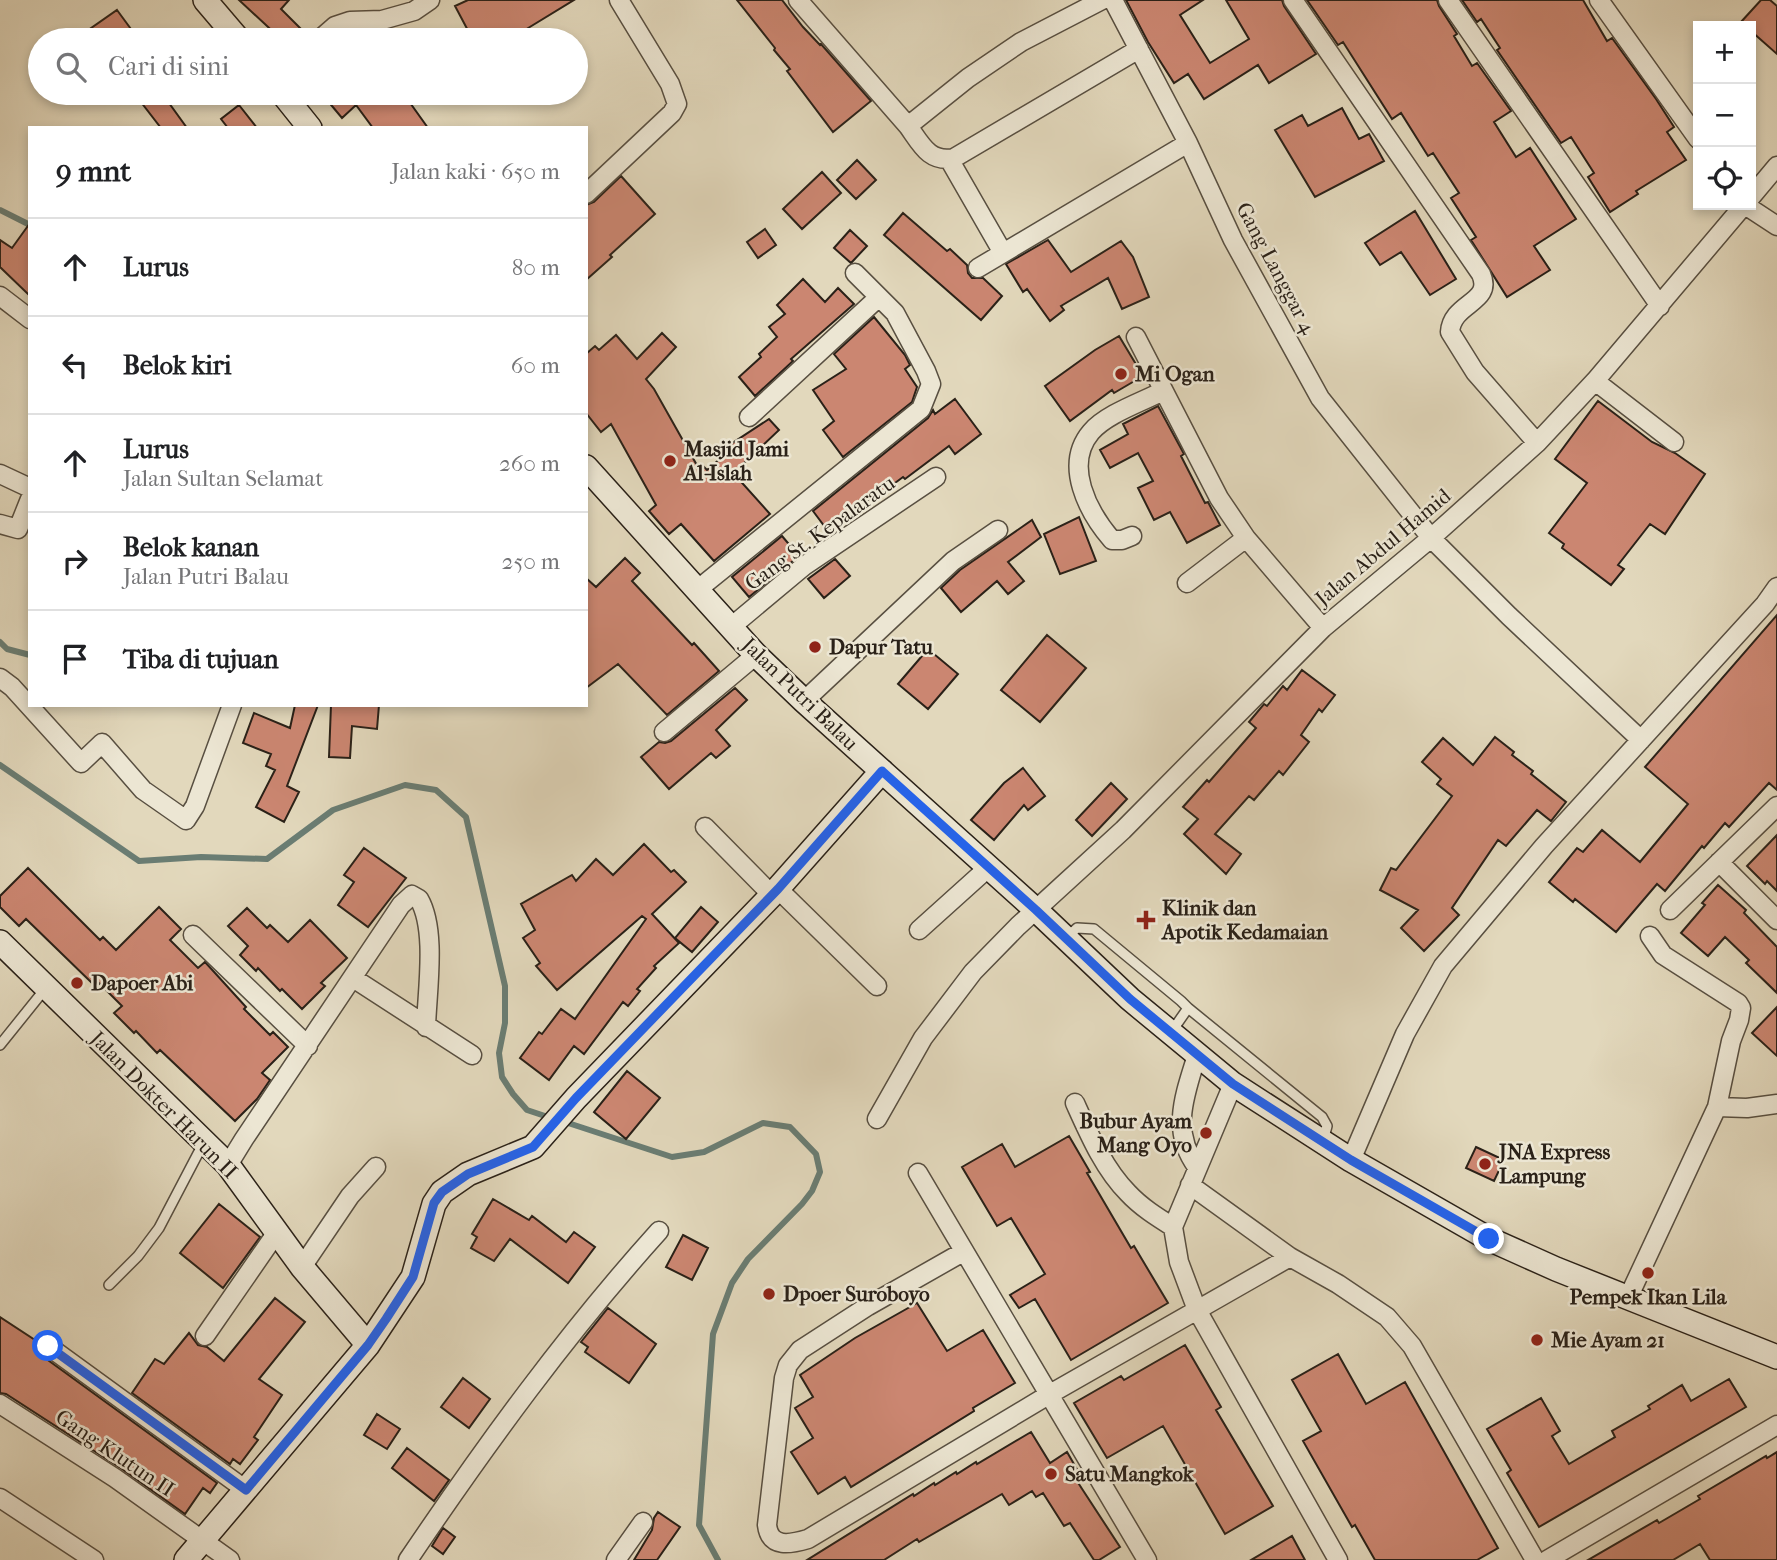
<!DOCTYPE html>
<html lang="id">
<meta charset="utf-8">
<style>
:root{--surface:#fff;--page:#f2f2f2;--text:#202124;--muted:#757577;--line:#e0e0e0}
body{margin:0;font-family:"IM FELL French Canon",serif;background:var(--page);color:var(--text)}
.controls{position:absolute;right:21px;top:21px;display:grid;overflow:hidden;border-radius:0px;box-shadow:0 4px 10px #0003}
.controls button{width:63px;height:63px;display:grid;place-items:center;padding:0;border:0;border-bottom:2px solid var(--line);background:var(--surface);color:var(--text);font:35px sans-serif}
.stop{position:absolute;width:21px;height:21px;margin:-16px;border:5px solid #2563eb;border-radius:50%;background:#fff}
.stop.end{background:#2563eb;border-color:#fff;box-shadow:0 2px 7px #0008}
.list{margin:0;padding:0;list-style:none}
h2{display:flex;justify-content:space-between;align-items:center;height:91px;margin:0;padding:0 28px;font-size:30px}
h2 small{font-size:23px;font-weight:400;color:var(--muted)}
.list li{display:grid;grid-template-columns:46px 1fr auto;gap:21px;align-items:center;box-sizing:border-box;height:98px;padding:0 28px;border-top:2px solid var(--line)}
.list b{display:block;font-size:26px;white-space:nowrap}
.list p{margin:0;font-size:23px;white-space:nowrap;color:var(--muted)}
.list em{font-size:23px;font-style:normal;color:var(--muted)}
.icon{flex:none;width:38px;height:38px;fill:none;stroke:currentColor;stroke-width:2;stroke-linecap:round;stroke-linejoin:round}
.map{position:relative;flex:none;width:1777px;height:1560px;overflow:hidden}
.search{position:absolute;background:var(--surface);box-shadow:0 4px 10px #0003;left:28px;top:28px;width:560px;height:77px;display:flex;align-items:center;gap:18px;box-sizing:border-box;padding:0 24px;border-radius:38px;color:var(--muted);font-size:26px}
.panel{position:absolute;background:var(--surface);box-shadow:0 4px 10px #0003;left:28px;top:126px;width:560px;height:581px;border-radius:0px}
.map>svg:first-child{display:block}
</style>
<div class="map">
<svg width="1777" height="1560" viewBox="0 0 1777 1560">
<rect width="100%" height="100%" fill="#e2d8bc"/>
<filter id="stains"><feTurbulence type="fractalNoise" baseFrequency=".00286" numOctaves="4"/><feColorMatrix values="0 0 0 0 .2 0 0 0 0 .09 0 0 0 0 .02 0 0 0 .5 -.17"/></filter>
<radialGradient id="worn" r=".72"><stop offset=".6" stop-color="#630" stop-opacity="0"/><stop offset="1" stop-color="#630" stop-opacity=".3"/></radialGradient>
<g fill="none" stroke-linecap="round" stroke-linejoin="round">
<!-- stream -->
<path stroke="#6a7d73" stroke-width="6" d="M0,210L30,225
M0,642L7,649L30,655
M0,765L139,861L201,857L267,859L333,810L405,785L436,790L466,817L505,986V1023L499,1053L502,1077L513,1094L527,1110L551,1118
M562,1121L672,1157L704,1152L763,1123L790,1127L816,1154L820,1172L812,1191L802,1204L748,1259L732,1283L713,1334L699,1525L718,1560"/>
</g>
<!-- building -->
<path fill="#cb8671" stroke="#2a2118" stroke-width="2" d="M239,0H289L281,9L308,36V40H282Z
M468,0H574L520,33L524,40H473L455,6Z
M737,0H782L803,27L820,45L821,44L871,101L833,132L787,71L790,69L774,50L775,48Z
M1126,0H1203L1180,15L1210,63L1249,39L1226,0H1282L1284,6L1316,54L1269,83L1258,65L1204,99L1188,74L1174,83L1148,42Z
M1307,0H1437L1439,6L1457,34L1454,36L1472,66L1477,63L1511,111L1494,122L1516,157L1530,148L1576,219L1534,246L1550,270L1507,297L1471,240L1476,237L1451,198L1459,193L1433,153L1428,156L1401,113L1392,119L1343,42L1338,45Z
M1462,0H1583L1607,41L1612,38L1656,99L1674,127L1667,132L1686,160L1636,191L1638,194L1610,212L1588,177L1594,173L1571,137L1561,143L1497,50L1500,48L1481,19L1477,22Z
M1761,0H1770L1777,6V54L1751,31V26H1746L1741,22Z
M117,10L139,40H74Z
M134,93H183L169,103L187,128H161Z
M335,93H370L375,100L386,93H403L428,128H373L356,105L342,118L327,100Z
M239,105L257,128H228L221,119Z
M1342,108L1359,139L1369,134L1384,161L1315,197L1275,130L1302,115L1308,126Z
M857,160L876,180L856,199L837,180Z
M822,172L841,193L802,229L783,209Z
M621,176L655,214L610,255L612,257L586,280V205L594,202Z
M1415,211L1456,279L1430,295L1401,252L1380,265L1365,243Z
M903,213L947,251L950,249L967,265L968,273L972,278H983L1002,296L981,320L884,235Z
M30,223V296L0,267V240L12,248Z
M765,229L776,245L758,258L747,242Z
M850,230L867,246L851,263L834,248Z
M1048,240L1071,272L1121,241L1133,257L1149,297L1122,309L1108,278L1061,306L1064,310L1050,321L1027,289L1023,292L1006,264Z
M803,279L825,302L838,288L854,304L791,359L793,361L755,396L739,377L761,357L759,354L777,337L769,327L785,314L777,305Z
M874,317L905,355L910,365L905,369L917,387L912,402L843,457L823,430L834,421L813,390L846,369L834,354Z
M662,333L676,347L646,379L654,389L698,467L701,464L707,470L734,447L731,444L769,419L779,430L743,464L744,466L735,475L770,514L714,561L681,524L669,534L649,511L656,505L611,424L601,432L586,413V354L595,346L599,350L616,335L637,359Z
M1119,336L1143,376L1114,393L1112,390L1070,421L1045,386L1095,350Z
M955,399L981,434L955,454L949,446L905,479L903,477L879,495L877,493L828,531L813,511L928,418L933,410L935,414Z
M1598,401L1652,442L1675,453L1705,474L1665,534L1650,524L1618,565L1624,569L1611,585L1562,548L1564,544L1549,533L1587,483L1555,459Z
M1158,406L1184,454L1181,456L1205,503L1208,502L1220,525L1187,543L1170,512L1154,520L1138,488L1153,481L1138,453L1110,468L1100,450L1128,434L1123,424Z
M1079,517L1096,561L1060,574L1044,534Z
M1032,520L1041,537L1008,562L1024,581L1008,594L997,581L961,612L941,588L960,570Z
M782,536L799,556L749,597L732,577Z
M625,558L640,573L632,581L692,645L694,643L719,671L667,715L618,664L586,688V578L596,587Z
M835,559L850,576L824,598L808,579Z
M1777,615V790L1769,783L1729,827L1725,823L1704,848L1702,846L1665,891L1657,884L1616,932L1575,899L1573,902L1549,882L1577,848L1583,852L1602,830L1640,862L1688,804L1645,767Z
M1047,635L1086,668L1040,722L1001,690Z
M928,649L958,674L928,709L898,684Z
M1302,670L1335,695L1322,712L1319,709L1301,735L1309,742L1283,775L1279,771L1254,800L1249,796L1215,834L1241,854L1226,874L1184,834L1198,819L1183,807L1207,780L1209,782L1256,728L1249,722L1264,704L1267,706L1283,686L1287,690Z
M735,688L747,700L716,730L730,746L716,758L711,753L669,789L641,757L659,742L665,743L671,741Z
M295,705H318L287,786L299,792L284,822L256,807L275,770L266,766L271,754L243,743L254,713L290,728Z
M331,705H379L377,729L352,726L350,758L329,757Z
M1495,737L1514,752L1512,755L1533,771L1531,774L1566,802L1551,821L1537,810L1506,846L1498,840L1452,908L1459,915L1424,951L1401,928L1418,910L1380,890L1391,868L1396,870L1452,796L1437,784L1441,779L1422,762L1443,738L1473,765Z
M1023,768L1045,796L1028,810L1024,805L994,840L971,820L1004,783Z
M1111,783L1127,799L1092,836L1076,820Z
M1777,835V891L1767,881L1765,884L1747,866Z
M644,844L671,872L674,870L686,882L652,914L679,943L654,966L656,968L637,989L640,991L628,1006L623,1002L584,1054L574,1046L549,1080L520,1058L539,1032L542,1034L561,1009L575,1019L646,919L642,916L557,990L536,966L540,963L523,938L535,930L521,904L572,875L576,881L596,859L613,875Z
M364,848L406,878L368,927L338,905L354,882L344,875Z
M28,868L100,940L103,937L116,950L159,907L181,929L170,940L198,968L205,962L246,1007L244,1009L270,1035L273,1032L288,1047L262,1073L270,1080L257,1099L235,1121L160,1050L157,1053L136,1031L134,1033L114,1013L122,1006L97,981L94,985L26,919L19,926L0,907V896Z
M1718,885L1746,910L1744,913L1777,947V993L1746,963L1749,960L1725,937L1708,956L1681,933L1705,905L1702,903Z
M701,907L718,922L692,952L675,938Z
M247,908L267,928L270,925L288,942L310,920L347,958L321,983L325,986L302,1009L282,989L280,991L258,968L256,971L240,955L248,946L228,926Z
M1777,1007V1056L1752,1033Z
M627,1071L660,1098L626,1139L594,1112Z
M1069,1136L1090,1172L1087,1173L1131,1248L1134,1246L1168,1303L1071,1360L1035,1299L1019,1308L1010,1295L1045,1274L1011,1218L997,1226L962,1167L1002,1144L1015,1167Z
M1476,1147L1504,1160L1494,1181L1466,1168Z
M493,1199L529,1220L532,1216L566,1242L574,1232L595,1247L568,1283L510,1239L494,1261L471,1248L477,1237L472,1234Z
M219,1204L260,1237L223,1288L180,1253Z
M683,1235L708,1248L692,1280L666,1267Z
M275,1298L305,1322L259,1379L282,1395L254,1437L258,1440L240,1464L233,1459L230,1464L132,1393L155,1359L164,1364L189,1333L198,1345L207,1347L224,1361Z
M917,1303L947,1351L983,1330L1015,1383L973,1408L974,1411L851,1487L845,1477L818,1494L791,1452L813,1438L795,1408L813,1397L800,1375L855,1338Z
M608,1308L656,1344L629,1383L585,1352L588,1347L581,1342Z
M0,1317L38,1342L37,1350L41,1355L217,1483L210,1493L203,1488L185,1514L122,1469L6,1394L0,1393Z
M1185,1345L1221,1407L1216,1410L1273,1506L1225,1534L1163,1426L1107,1458L1074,1403L1121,1376L1124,1380Z
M1338,1354L1366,1404L1405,1382L1498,1548L1477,1560H1375L1355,1525L1352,1527L1303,1441L1321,1431L1292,1380Z
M463,1378L490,1399L469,1428L441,1407Z
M1729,1379L1746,1407L1539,1527L1507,1473L1511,1470L1487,1429L1541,1398L1560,1431L1552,1436L1569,1464L1615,1437L1612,1431L1650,1409L1648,1406L1682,1385L1691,1401Z
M377,1414L400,1429L387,1449L364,1435Z
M1031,1432L1050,1463L1067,1452L1078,1471L1073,1475L1120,1547L1099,1560H1094L1070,1523L1064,1526L1043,1493L1036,1497L1032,1491L1009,1505L1002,1494L919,1542L917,1539L884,1560H807L913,1494L914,1496L934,1483L935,1485L956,1472L957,1474L976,1462L977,1464Z
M407,1448L449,1480L434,1501L392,1468Z
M1777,1452V1560H1710L1700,1544L1673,1560H1588L1657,1520L1659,1523L1700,1499L1698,1496L1766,1456L1767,1458Z
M658,1512L680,1527L657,1560H634L652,1530L654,1518Z
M443,1528L455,1537L443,1554L432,1546Z
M1292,1536L1305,1560H1251Z"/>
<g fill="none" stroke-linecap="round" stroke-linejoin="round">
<defs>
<path id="lane" d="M1067,937L1077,928L1094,929L1181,1001L1188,1008L1172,1031
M1188,1008L1322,1117L1327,1126L1323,1141
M0,1045L45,989
M109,1285L138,1256L159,1228L204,1142"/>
<path id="street" d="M798,0L908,126L968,78L1021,42L1102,0
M1113,0L1188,143L1233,240L1320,398L1431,538L1509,616L1641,740
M1293,0L1481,274C1494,303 1452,302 1450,332L1475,372L1537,443
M1448,0L1660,306
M1599,0L1698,139
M319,40L335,26L350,21L382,20L414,11L430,0
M908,126C921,144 929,163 954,158L1139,49
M949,159L1003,253
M586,194L672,113L677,104L670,84L619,0
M1751,197L1777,166
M1745,205L1777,226
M978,268L1188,143
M0,296L30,319
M1136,337L1219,498L1246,538L1323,628
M1595,381L1674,442
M749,417L879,297
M0,474L30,488
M0,524L18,529L30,499
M1132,536L1122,540H1112C1088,512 1063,465 1091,432C1106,414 1142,402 1163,391
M1187,583L1246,538
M697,590L921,409L931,384L926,371L895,313L855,273
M731,627L804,566L936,477
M0,678L12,687L81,763L102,743L143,790L186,820L195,806L232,705
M804,701L953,561L998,530
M664,732L756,655
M705,827L772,895
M1719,862L1777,920
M778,889L877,986
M1670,910L1777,806
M919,930L989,867
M193,935L308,1046
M353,978L472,1055
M1233,1084L1173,1227L1179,1262L1197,1310L1338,1560
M1075,1103C1089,1134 1104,1169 1128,1193C1141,1207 1157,1217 1173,1227
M1717,1107L1747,1108L1777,1104
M877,1119L923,1038L973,972L1018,926L1123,830L1323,628L1431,538L1537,443L1595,381L1744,205
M1351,1160L1405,1034L1443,966L1544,846L1765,604L1777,587
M228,1165L244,1139L401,905L412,895L419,899C437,930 427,991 426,1027
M1197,1167C1170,1131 1185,1094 1197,1055
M918,1173L1147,1560
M1190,1185L1290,1257L1338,1284L1387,1317L1412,1346L1535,1560
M963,1252L868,1306L800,1350L788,1365L784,1378L767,1525C770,1549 791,1544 808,1539L1050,1394L1290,1257
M302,1267L350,1196L376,1167
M1628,1298L1717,1107L1731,1041L1739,1020L1741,1008L1738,1003L1663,955L1650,936
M205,1336L277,1232
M48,1346L246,1490
M0,1404L115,1478L230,1560
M0,1498L94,1560
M408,1560C485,1446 567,1333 659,1231
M616,1560L643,1522
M1547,1560L1777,1425"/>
<path id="secondary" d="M205,0L239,40
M282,93L310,128
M586,467L756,655L804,701L1036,910L1130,999L1233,1084L1351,1160L1489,1239L1556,1269L1777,1357
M0,942L228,1165L302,1267L368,1345
M186,1560L368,1345L413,1277L434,1204L442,1192L468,1174L533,1147L576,1098L772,895L882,771"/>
</defs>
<!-- lane casing -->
<use href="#lane" stroke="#584f41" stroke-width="12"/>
<!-- street casing -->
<use href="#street" stroke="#584f41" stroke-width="21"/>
<!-- secondary casing -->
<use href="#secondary" stroke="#2a2118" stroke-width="26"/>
<!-- lane -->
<use href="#lane" stroke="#ece6d3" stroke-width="9"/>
<!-- street -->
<use href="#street" stroke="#ece6d3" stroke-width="18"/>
<!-- secondary -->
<use href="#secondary" stroke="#ece6d3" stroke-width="23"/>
</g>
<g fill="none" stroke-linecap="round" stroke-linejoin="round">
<!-- route -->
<path stroke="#2563eb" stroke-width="9" d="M48,1346L246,1490L368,1345L386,1319L413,1277L434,1203L442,1192L468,1174L533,1147L576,1098L778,889L882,771L1036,910L1130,999L1233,1084L1351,1160L1489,1239"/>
</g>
<!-- markers -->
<g fill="#8f2418" stroke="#ece6d3" stroke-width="2.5">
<circle cx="1121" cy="374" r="7"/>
<circle cx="670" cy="461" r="7"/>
<circle cx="815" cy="647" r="7"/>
<path d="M1142.5 909.5h7v7h7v7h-7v7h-7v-7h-7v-7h7z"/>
<circle cx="77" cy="983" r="7"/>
<circle cx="1206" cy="1133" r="7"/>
<circle cx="1485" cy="1164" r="7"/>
<circle cx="1648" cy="1273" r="7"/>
<circle cx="769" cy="1294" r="7"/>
<circle cx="1537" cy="1340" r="7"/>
<circle cx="1051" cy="1474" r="7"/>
</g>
<g text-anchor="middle" stroke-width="5" stroke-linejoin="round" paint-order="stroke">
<!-- street labels -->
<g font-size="21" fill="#2a2118" stroke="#ece6d3">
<text transform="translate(1276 268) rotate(62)" y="7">Gang Langgar 4</text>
<text transform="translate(820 533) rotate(-36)" y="7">Gang St. Kepalaratu</text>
<text transform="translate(1383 547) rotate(-40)" y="7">Jalan Abdul Hamid</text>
<text transform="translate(800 694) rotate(44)" y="7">Jalan Putri Balau</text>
<text transform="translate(164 1105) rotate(45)" y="7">Jalan Dokter Harun II</text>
<text transform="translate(115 1453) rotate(34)" y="7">Gang Klutun II</text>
</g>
<!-- poi labels -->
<g font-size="21" font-weight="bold" fill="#2a2118" stroke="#ece6d3" text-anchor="start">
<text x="1135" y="381">Mi Ogan</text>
<text x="684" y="456">Masjid Jami<tspan x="684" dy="24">Al-Islah</tspan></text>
<text x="829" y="654">Dapur Tatu</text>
<text x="1162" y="915">Klinik dan<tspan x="1162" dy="24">Apotik Kedamaian</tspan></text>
<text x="91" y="990">Dapoer Abi</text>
<text x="1192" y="1128" text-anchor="end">Bubur Ayam<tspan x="1192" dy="24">Mang Oyo</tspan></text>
<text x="1499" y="1159">JNA Express<tspan x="1499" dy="24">Lampung</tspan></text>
<text x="783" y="1301">Dpoer Suroboyo</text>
<text x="1648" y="1304" text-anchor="middle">Pempek Ikan Lila</text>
<text x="1551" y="1347">Mie Ayam 21</text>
<text x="1065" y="1481">Satu Mangkok</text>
</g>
</g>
<rect width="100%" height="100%" filter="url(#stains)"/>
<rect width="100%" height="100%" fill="url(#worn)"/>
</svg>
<div class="controls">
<button>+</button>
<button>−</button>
<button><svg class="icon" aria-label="locate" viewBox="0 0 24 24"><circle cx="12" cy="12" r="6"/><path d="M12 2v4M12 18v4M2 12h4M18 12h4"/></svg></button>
</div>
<div class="stop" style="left:48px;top:1346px"></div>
<div class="stop end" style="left:1489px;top:1239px"></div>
<div class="search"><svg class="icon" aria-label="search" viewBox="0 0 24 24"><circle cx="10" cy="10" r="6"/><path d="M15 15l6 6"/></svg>Cari di sini</div>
<section class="panel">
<h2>9 mnt<small>Jalan kaki · 650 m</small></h2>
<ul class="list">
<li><svg class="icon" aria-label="ahead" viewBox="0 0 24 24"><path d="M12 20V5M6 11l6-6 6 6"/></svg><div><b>Lurus</b></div><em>80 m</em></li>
<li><svg class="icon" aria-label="left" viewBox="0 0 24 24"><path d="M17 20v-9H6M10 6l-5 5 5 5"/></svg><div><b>Belok kiri</b></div><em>60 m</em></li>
<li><svg class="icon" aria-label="ahead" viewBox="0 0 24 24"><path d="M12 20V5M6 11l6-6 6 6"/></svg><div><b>Lurus</b><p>Jalan Sultan Selamat</p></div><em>260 m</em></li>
<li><svg class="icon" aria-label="right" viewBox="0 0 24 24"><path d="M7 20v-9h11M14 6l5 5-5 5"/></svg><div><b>Belok kanan</b><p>Jalan Putri Balau</p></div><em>250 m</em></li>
<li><svg class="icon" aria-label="arrive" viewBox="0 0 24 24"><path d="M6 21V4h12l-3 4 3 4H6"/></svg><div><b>Tiba di tujuan</b></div></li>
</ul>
</section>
</div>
